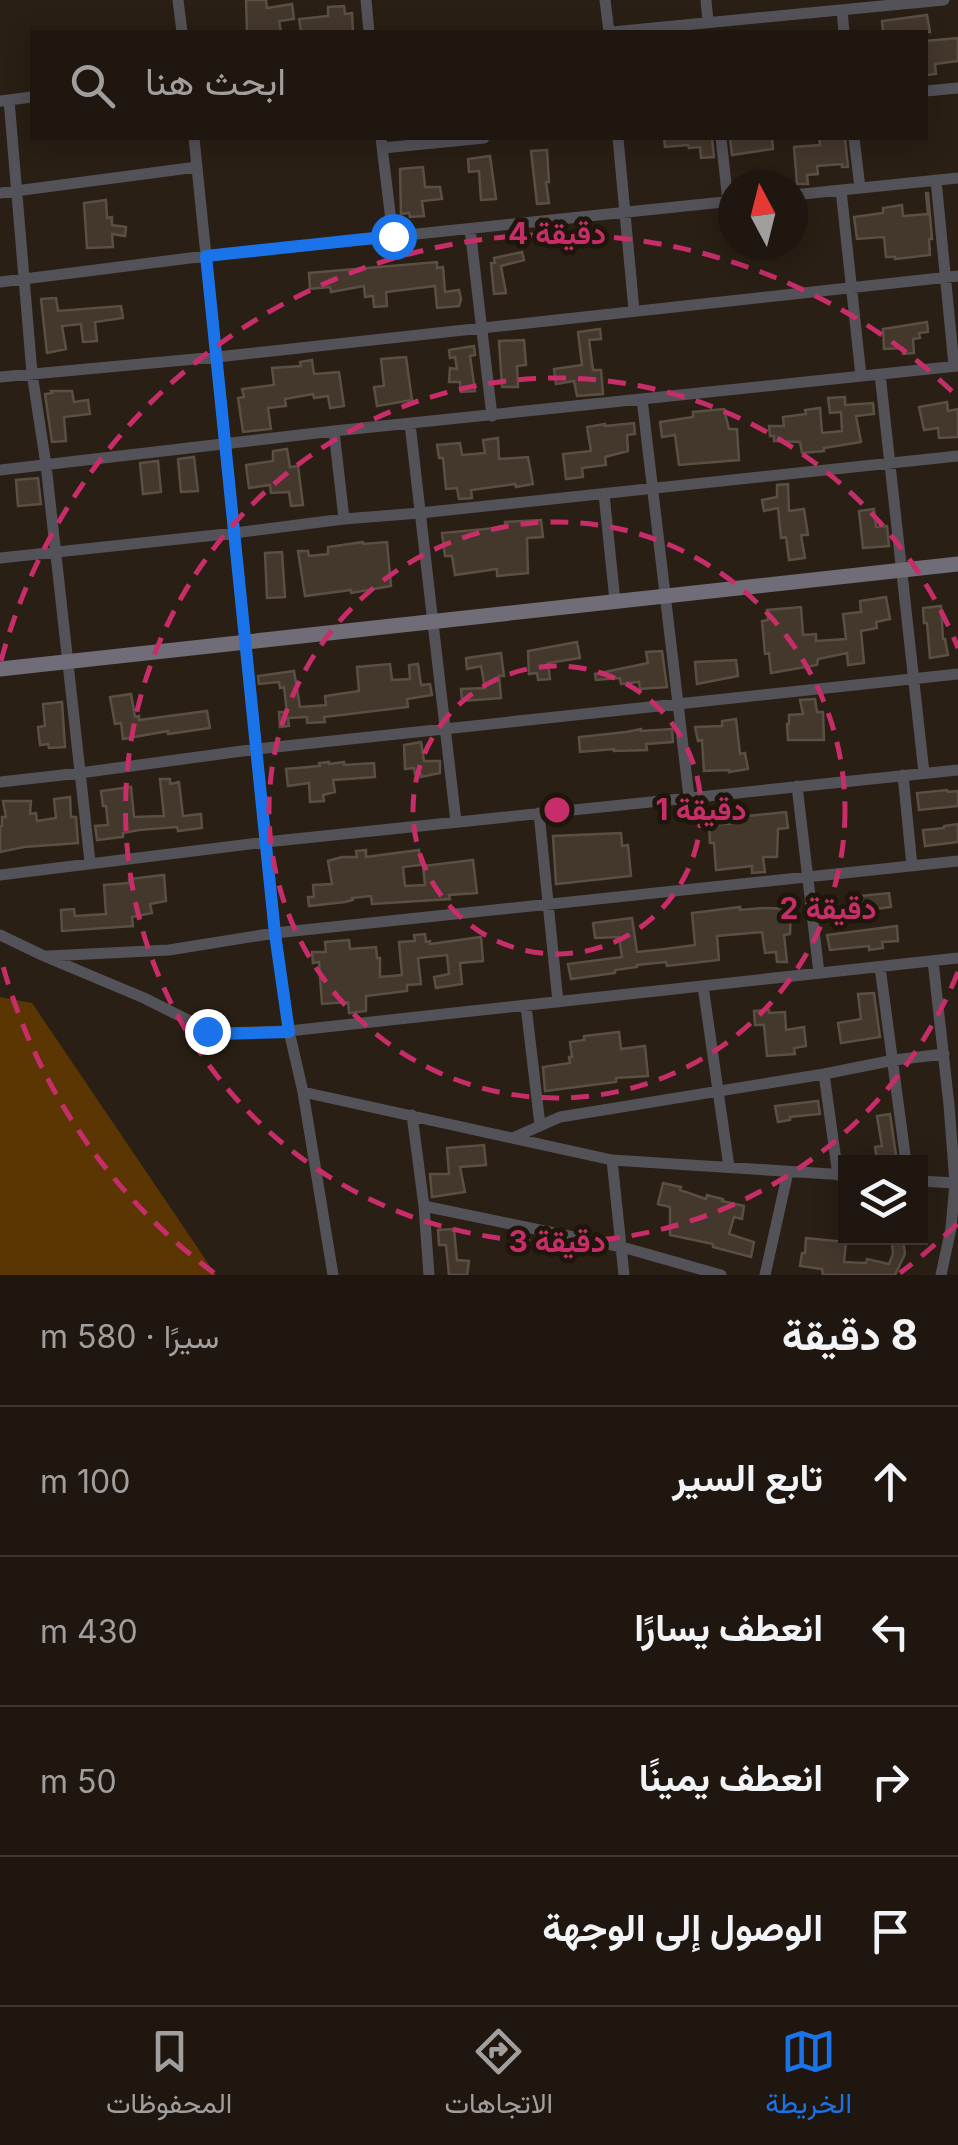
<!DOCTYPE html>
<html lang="ar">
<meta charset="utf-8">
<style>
:root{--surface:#1f170f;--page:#272018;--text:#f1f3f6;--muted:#a19f9e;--line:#3c362f;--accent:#1a73e8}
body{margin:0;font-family:Inter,Vazirmatn,sans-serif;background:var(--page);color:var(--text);direction:rtl}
.controls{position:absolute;right:30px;bottom:30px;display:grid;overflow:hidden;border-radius:0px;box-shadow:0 5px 25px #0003}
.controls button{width:90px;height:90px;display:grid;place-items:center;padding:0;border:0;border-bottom:2px solid var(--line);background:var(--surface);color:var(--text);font:50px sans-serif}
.compass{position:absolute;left:718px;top:170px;width:90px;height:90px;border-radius:50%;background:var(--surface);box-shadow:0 5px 25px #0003;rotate:353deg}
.stop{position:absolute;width:30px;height:30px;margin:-22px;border:8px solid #1a73e8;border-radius:50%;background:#fff}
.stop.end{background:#1a73e8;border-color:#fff;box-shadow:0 2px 10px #0008}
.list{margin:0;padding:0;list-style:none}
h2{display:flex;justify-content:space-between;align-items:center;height:130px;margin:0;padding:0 40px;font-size:42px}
h2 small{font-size:32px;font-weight:400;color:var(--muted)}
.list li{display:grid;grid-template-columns:65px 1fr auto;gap:30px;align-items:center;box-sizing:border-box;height:150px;padding:0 40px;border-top:2px solid var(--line)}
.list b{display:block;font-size:38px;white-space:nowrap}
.list em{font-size:32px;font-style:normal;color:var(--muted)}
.icon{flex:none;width:55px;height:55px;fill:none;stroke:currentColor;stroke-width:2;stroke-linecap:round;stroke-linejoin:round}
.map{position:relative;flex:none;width:958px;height:1275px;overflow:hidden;direction:ltr}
.search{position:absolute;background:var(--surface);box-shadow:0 5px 25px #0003;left:30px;right:30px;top:30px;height:110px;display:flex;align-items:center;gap:25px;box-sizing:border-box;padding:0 35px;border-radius:0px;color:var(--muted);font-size:38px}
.sheet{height:730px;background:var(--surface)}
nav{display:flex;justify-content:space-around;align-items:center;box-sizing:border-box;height:140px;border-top:2px solid var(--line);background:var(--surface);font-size:28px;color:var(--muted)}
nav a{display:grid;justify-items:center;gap:5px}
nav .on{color:var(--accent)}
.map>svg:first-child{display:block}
</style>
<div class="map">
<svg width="958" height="1275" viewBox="0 0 958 1275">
<rect width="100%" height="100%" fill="#291f14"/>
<!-- green -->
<path fill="#5b3603" d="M0,997L32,1003L216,1275H0Z"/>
<!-- building -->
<path fill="#44382d" stroke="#5a4f43" stroke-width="2.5" d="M246,0H266L267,8L292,4L294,19L279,21L281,32H247Z
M344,6L345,14L352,13L353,32L301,31L299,19L328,16V7Z
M927,15L930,32H883L882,21Z
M958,38V61L935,64L936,74L926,75V41Z
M664,138H712L714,157L701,158L700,147L689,148L688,145L665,147Z
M730,138H772L773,149L732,155Z
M819,138H845L848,167H842V164L817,166L818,174L807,175L808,184H797L794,147L820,145Z
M547,150L549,182H546L549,203L537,204L531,151Z
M490,156L496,199L481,200L479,171L469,172L468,159Z
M423,167L425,187H440L442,199L422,201L424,216L410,217L409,213L401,214L400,169Z
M926,193H928L932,239H929L930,255L895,259V257H886L884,237L857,239L854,217L883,213V208L902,205L903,216L928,214Z
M106,200L107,218L112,217V225L126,227L125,236L112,234L113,247L87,248L84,203Z
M522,252L524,260L501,266L506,293L494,294L491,263H495L494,258Z
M437,262V268L443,267L445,292L459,290L461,299L459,306L437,308L435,286L386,292L387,306L374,307L373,296L365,297L364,286L331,292L330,287L310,289L309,273Z
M56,298L58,311L121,306L123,318L95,322L97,341L83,342L81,324L62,326L66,349L47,353L41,299Z
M927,322L928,332L919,333L920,338L913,339L914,353L903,354V348L884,349L883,329Z
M600,329L601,339L589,340L593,370H601L603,394L577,396L574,381L556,384L554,369L582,365L578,332Z
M524,340L526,365L517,366L518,387H502L499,341Z
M474,346L475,355L470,356L475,391L461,392L460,382H449L450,368L457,369L455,357L450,358L449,350Z
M406,357L412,400L377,406L374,387L384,386L381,359Z
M312,360L314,374L339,372L344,406L330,408L328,396L314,398L313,394L285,399L286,406L268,408L271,429L243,432L238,398L244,397L242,389L274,385L272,368L301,366L300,362Z
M51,391H72L74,402L88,400L90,414L64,417L66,441L52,442L45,394L52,393Z
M845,397V405L873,403L874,414L856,416L861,442L824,448V451L802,453L800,442L774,441V436H770L769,426H784L783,417L806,414L805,410L820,408L822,433L842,431L841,412L830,413L828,398Z
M947,402L948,411L958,409V437L939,438L938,428L924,430L919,407Z
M724,409L729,429H737L739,460L679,465L675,435L662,437L660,422L693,417V412Z
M634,423L635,434L627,435L628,451L605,457L606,465L582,468L583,477L566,479L563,454L591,451L587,427L605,424V426Z
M498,438L499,459L528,457L533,484L516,487L515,484L471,490L472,498L459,499L457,488L446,489L443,458H439L437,445L460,443L462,455L485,453L483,440Z
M287,449L290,467L298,466L303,505L291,506L289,492L271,493L270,485L249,488L246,465L273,461V451Z
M194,457L198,491L181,492L178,459Z
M158,461L161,492L143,494L140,463Z
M38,478L41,504L18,506L16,480Z
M788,484L789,511L804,509L808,535H801L805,558L789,560L786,537L781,538L778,508L764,511L762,500L777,497V485Z
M874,509L876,527L887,526L889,546L863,548L859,511Z
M541,520L543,537L527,538L528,573L497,576V569L455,575L452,556H445L442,533L506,527L505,522Z
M363,542V544L387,542L391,586L351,593V590L305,596L298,551H308L309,556L328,554V547Z
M282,552L285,597L267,598L265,553Z
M886,597L890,619L876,622L877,628L861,631L864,663L848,665L847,653L818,659L817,665L771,673L769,653L765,654L762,621L768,620L767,610L801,607L803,635L816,634V641L846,639L843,614L861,612L860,601Z
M941,606L943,639H945L948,655L930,658L927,623H924L923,608Z
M577,642L580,658L548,663L550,679L538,680L537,673L529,674L528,651Z
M662,651L667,687L640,689L639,682L621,684L620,678L596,680L595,674L648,663L646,652Z
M501,653L504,676H499L501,698L462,701L461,689L485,688L481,666L467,669L466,658Z
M736,660L738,676L697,684L695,662Z
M390,664L392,680L410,679L409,665L418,664L421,685L430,684L432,695L407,699L408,707L324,717L325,722L307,723V717L288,718L289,726L280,727L279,712H287L284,687L280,688L279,682L259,684L258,676L294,671L300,707L326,705L325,696L359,691L357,667Z
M131,694L135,717L139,716V720L207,711L210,728L168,734V731L123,739L121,723L115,724L110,697Z
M815,699L817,712H823L824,740H788L787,724H789V715L803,714L800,700Z
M62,702L65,747L49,748L48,744L40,745L38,727L45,726L43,704Z
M736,719L740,754L745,753L748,769L729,772V770L704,771L702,740L698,741L695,727L722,726V721Z
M641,729V731L672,729L673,742L646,744L647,750L614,751V749L580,752L579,737L626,732Z
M421,742L424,761H440V773L421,777V774H415L414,768L405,769L404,745Z
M329,762V764L344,762V765L374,763L375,777L333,780L335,792L323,795L324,801L310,802L309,783L288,786L286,769L320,766L319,763Z
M160,779H170V784L179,782L183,816L201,814L202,828L178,831L177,827L139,830L123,833V837L97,840L95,826L108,825L106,806H103L101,791L131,787L134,817L164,816Z
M947,790L948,792L958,791V806L919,810L917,793Z
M70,797L71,817H76L78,843L24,847L0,852V826H2V817H6L3,801H31L30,814L36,813L37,821L56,818L54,799Z
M786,812L788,828L778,829L777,857H763L765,872L752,873V866L716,870L714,843H710L709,825L738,823L737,817Z
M958,824V842L925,846L923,830L944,828V826Z
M621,833L622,846L628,845L631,876L556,884L553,836Z
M366,850V857L419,850L421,865L403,867L405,886L425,885L423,866L473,860L477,893L449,895L450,899L372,904L371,896L352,898L353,900L345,902L309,906L308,897H314L313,885L332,884L328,861L342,857H357L356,851Z
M164,875L166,901L150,904L152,913L132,917L133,926L62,931L61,910L74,909L75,916L106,914L104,885L129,883V879Z
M889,893L891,907L876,909L877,913L855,915L854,910L850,911L849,897Z
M740,907V910L763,908L791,909L790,934L784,935L787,962H777L776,952L765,953L762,932L717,936L719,960L667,966L666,962L637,965V967L615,970V973L571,979L568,964L622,957L619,937L595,938L593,923L632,918L637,952L665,949L695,945L692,913Z
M897,926L898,941L882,942L883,948L869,950V946L830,950L827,935Z
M425,934L426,942L430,941V944L481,937L483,961L460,963L462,984L436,988L434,977L449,974L447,955L418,958L421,984L407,985V991L366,996V1011L349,1013L348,1002L322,1004L319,962L313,963L312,952H326L325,942L349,940L350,949L376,947L377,958H380V977L402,975L399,942L415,941L414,935Z
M874,993L880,1037L841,1043L838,1023L861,1019L858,994Z
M769,1010V1013L785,1012L786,1030L804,1027L806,1046L794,1048L795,1054L767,1056L764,1025H755L754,1011Z
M619,1032L621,1049L645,1046L648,1076L616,1078V1082L545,1091L543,1067L570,1063L569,1057H572L570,1042L584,1040V1036Z
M818,1101L820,1114L790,1117V1120L778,1122L775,1106Z
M890,1114L897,1162H884L883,1158L877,1159L875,1147L882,1146L877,1116Z
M484,1145L486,1165L460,1167L465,1192L432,1197L430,1174H449L447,1148Z
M663,1183L681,1187L680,1190L706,1199L707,1195L723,1199L722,1201L744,1206L742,1219L734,1217L729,1234L754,1242L751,1257L713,1247V1244L670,1235V1207L658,1204Z
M454,1229L457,1260L469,1261L467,1275H449L446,1245H439L438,1230Z
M806,1238L846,1242L844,1262L866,1263L867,1259L889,1264L893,1254L892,1241L903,1240L905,1254L895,1275H823L822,1269L800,1266L802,1253H805Z"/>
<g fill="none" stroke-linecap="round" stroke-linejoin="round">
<!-- street -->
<path stroke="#545259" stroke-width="11" d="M178,0L182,32
M366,0L369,32
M605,0L609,32
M706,0L708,22
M842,10L844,32
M612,32L944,0
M926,91L958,88
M9,100L32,373L46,465L90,862
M0,101L32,97
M194,138L275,933L289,1031L303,1092L612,1160L846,1175
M381,138L393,237
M618,138L634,310
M721,138L728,202
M854,138L860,188
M383,148L484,138
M936,180L954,366
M841,190L861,376
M0,193L197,167
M793,195L958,178
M470,229L492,416
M0,282L206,256L733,201
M880,374L924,773
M0,377L217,357L958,276
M642,399L689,797
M410,424L456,822
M334,431L344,519
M0,470L334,431L958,366
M604,494L615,601
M0,558L235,533L344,519L420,513L958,456
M903,775L912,866
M0,782L80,773L257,749L958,674
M797,786L819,973
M539,813L558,1002
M0,875L266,842L958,770
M0,935L44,956L144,998L214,1033L289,1031L958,958
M48,956L169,950L275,933L958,861
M933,961L949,1105L955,1183L958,1184
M880,967L906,1162
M703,986L729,1167
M526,1006L540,1125
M824,1074L838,1175
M303,1092L333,1275
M412,1115L424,1206L429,1275
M515,1137L560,1117L824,1074L894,1060L944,1054
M612,1160L624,1275
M920,1181L955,1183L951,1228L941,1275
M424,1206L622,1247L721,1275
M765,1275L788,1172"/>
<!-- secondary -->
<path stroke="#706d78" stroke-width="15" d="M0,669L958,564"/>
</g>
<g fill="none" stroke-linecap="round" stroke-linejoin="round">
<!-- route -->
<path stroke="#1a73e8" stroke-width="12" d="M207,1031L221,1034L289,1032L275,934L206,256L393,236"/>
</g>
<!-- distance rings -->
<g fill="none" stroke="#c72d69" stroke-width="5" stroke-dasharray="18 12">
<circle cx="557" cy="810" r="144"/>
<circle cx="557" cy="810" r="288"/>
<path d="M958 972A432 432 0 1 1 958 648"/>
<path d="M957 1224A576 576 0 0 1 900 1273M214 1273A576 576 0 0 1 1 959M1 661A576 576 0 0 1 957 396"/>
</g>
<circle cx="557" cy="810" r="15" fill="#c72d69" stroke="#1f160b" stroke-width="5"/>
<g font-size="30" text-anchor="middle" font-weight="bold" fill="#c72d69" stroke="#1f160b" stroke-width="9" stroke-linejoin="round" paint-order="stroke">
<text x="557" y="244">4 دقيقة</text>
<text x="701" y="820">1 دقيقة</text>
<text x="828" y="919">2 دقيقة</text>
<text x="557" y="1252">3 دقيقة</text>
</g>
</svg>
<div class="controls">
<button><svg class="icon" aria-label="layers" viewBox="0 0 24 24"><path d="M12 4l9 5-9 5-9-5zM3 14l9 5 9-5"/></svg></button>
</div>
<svg class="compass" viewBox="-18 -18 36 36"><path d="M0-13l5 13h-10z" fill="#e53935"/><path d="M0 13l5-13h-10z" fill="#a19f9e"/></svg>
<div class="stop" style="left:393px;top:236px"></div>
<div class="stop end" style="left:207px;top:1031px"></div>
<div class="search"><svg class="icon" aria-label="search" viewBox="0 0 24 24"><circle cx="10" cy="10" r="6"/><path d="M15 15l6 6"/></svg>ابحث هنا</div>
</div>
<section class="sheet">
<h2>8 دقيقة<small>سيرًا · 580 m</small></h2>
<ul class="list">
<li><svg class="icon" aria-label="ahead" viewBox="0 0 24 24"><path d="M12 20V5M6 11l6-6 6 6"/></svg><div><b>تابع السير</b></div><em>100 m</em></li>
<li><svg class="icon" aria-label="left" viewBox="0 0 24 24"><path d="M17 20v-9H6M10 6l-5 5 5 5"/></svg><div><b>انعطف يسارًا</b></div><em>430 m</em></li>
<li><svg class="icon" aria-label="right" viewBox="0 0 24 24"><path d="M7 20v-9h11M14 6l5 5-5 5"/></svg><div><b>انعطف يمينًا</b></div><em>50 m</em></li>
<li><svg class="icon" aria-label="arrive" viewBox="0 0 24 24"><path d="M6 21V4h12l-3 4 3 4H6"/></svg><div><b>الوصول إلى الوجهة</b></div></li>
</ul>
</section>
<nav>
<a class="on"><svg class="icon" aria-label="map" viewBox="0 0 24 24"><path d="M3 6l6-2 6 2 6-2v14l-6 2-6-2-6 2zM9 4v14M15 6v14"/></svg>الخريطة</a>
<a><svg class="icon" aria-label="directions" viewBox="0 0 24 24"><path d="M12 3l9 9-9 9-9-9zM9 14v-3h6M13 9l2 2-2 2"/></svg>الاتجاهات</a>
<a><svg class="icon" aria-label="saved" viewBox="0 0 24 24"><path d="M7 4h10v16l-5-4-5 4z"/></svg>المحفوظات</a>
</nav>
